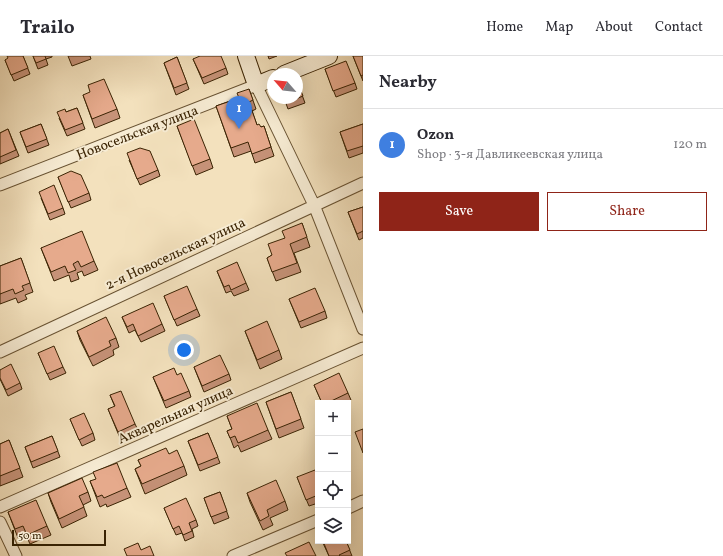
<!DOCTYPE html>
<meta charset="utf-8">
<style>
:root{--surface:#fff;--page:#f7f7f7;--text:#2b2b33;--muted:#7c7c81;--line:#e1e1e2;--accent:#8f2418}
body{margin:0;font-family:Vollkorn,serif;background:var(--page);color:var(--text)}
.controls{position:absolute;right:12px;bottom:12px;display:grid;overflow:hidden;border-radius:0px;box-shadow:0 4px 16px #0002}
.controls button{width:36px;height:36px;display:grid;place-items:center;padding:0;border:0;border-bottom:1px solid var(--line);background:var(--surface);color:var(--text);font:20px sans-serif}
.compass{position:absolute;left:267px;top:12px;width:36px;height:36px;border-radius:50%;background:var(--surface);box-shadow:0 4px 16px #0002;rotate:298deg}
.scale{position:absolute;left:12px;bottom:10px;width:94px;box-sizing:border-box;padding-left:4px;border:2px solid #3a2303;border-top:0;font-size:11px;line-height:14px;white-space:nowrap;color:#3a2303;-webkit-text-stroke:3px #f7ecd4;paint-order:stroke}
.you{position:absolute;left:184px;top:294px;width:14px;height:14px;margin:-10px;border:3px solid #fff;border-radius:50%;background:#1a73e8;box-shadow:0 0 0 6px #1a73e833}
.badge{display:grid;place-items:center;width:26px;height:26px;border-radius:50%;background:var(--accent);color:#fff;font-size:13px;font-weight:700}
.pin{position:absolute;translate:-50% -33px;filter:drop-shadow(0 1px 2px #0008)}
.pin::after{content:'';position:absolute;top:21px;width:14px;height:12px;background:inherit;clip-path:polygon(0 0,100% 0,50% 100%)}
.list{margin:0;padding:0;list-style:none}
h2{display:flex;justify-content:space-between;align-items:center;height:52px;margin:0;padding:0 16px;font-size:17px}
h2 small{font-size:13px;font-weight:400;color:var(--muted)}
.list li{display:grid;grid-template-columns:26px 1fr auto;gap:12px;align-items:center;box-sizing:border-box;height:72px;padding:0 16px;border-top:1px solid var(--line)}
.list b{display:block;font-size:15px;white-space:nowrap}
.list p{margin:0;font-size:13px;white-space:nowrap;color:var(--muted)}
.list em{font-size:13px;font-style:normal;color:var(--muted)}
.actions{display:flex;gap:8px;padding:12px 16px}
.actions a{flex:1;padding:9px 0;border:1px solid var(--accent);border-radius:0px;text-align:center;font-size:14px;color:var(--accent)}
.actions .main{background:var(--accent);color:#fff}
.icon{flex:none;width:22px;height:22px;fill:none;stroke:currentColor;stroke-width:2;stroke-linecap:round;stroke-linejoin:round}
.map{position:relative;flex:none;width:363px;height:500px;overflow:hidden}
header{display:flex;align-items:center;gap:24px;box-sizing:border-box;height:56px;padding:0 20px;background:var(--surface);border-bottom:1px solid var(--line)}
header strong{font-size:19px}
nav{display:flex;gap:22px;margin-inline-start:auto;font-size:14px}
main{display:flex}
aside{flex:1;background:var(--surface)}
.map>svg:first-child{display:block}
</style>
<header>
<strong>Trailo</strong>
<nav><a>Home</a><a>Map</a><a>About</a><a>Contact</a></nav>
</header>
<main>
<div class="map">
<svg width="363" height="500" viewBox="0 0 363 500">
<rect width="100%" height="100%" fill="#f3e1bd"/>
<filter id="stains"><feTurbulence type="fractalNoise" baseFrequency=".005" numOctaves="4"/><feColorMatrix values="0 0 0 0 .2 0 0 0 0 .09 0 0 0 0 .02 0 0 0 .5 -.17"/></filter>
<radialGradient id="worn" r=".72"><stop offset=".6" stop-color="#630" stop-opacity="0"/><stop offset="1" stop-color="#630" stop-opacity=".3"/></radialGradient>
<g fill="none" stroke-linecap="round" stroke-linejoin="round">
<defs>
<path id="street" d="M0,129L256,29L314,149L363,273
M0,296L363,127
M0,451L363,292
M348,452L363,445
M0,466L16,500
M233,500L318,464"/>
<path id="secondary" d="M246,0L256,29L273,22
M284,18L329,0"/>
</defs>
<!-- street casing -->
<use href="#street" stroke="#685232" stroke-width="13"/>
<!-- secondary casing -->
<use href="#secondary" stroke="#3a2303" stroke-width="18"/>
<!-- street -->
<use href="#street" stroke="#f7ecd4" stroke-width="11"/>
<!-- secondary -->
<use href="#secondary" stroke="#f7ecd4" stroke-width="16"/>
</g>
<!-- wall -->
<path fill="#c69278" stroke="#3a2303" d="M23,0L30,18L14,25L5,4Z
M33,0H52V1L46,3L48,9L38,13Z
M68,0H90L91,3L72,10Z
M268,0H277L269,3Z
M353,0H363V25Z
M177,1L189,33L176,39L164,7Z
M193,3L226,12L228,18L204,28Z
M325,13L355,27L357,33L336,41Z
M297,25L305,47L288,53L284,42Z
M249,33L256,53L252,55L257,69L261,71L264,70L274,100L255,107L251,95L234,101L216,50L239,42Z
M83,39L117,53L120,62L95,72Z
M77,52L85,73L67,80L59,62L66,56Z
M41,68L49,89L28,97L20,76Z
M363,68V97L349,102L340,76Z
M177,70L210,103L213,112L196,119Z
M8,73L19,100L0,108V77Z
M129,104L158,114L160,120L140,129Z
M58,121L89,137L91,144L71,152Z
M41,142L63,152L65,158L50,164Z
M363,151V182L359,184L348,156Z
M302,167L310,191L294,197L301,216L276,225L267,202L272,199L285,182Z
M41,192L94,205L98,214L84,220L82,215L77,217L79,223L71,226L69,219L54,225Z
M21,202L33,236L25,239L27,243L18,247L16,242L0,248V210Z
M217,215L246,227L249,234L234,240L231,235L226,237Z
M164,240L197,253L200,260L177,270Z
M289,243L325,255L327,262L301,272Z
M122,261L162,268L165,275L141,286L135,274L129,277Z
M77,275L116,282L119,291L113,294L114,299L93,310L80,284Z
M245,275L279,294L282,303L260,313Z
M38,297L63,311L66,317L50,324Z
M194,311L229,318L231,324L204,336Z
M0,314L20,327L22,333L8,340L0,323Z
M177,319L189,335L191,341L166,352L153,321Z
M314,329L348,337L351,344L343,347H322Z
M291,336L304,372L279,382L266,346Z
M110,339L135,368L138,374L120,382L108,353L115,351Z
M227,360L268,374L272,383L241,396L238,389L234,392L231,384L227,375L232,373Z
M70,363L93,377L95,384L82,390Z
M208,377L220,407L200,415L188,385Z
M52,380L60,401L33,412L25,391Z
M9,384L23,421L0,430V388Z
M169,398L184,410L187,419L145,438L135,413L141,410L138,404Z
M297,421L318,422V447L309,450Z
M90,425L127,432L131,441L107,451L106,448L100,451Z
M88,436L91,445L83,449L87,460L62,472L51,446L48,437Z
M220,436L229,462L214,468L204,442Z
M247,437L285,445L288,454L270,462L273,469L263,474L250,446Z
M164,452L196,464L198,470L192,473L194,481L185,485L182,477L176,479Z
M8,456L47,470L51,479L30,488L26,479L18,482Z
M322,485H346L352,500H329Z"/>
<!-- building -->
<path fill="#e6aa8c" stroke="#3a2303" d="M7,0H23L28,12L11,19L5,4L8,2Z
M33,0H45L46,3L36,7Z
M200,0H221L226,12L202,22L193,3Z
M353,0H363V19L361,20Z
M177,1L187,27L174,32L164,7Z
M346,5L355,27L333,35L325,13Z
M104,23L117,53L92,63L83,39L90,36L88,29Z
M297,25L303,40L286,47L284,42H297Z
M249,33L253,44L249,46L257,69L259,68L261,71L264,70L271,91L252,98L248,86L231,92L216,50L239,42L237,37Z
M77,52L83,67L65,74L57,56L65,53L66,56Z
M194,63L210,103L192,110L177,70Z
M41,68L47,83L26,91L20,76Z
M363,68V90L347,95L340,76Z
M8,73L16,94L0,101V77Z
M140,92L150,95L158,114L137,123L127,97Z
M71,115L81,119L89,137L68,146L58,121Z
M54,129L63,152L48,158L39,136Z
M363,151V175L357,178L348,156Z
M302,167L307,181L290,188L297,207L272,216L267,202L272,199L268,188L285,182L282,175Z
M82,175L94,205L81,211L78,205L73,208L76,214L68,217L65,210L51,216L41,192Z
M21,202L30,227L22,230L24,234L15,238L13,233L0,238V210Z
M237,206L246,227L231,234L229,229L224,231L217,215Z
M187,230L197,253L174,264L164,240Z
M315,232L325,255L299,266L289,243Z
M153,247L162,268L138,280L133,268L127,271L122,261Z
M106,261L116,282L109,285L111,290L89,301L77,275Z
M267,265L279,294L257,304L245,275Z
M54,290L63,311L47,318L38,297Z
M220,299L229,318L202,330L194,311Z
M11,308L20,327L6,334L0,322V314Z
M174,312L177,319L181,317L189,335L164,345L153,321Z
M339,317L348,337L327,347H322L314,329Z
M121,335L135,368L118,376L108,353L115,350L110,339Z
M291,336L301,363L276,373L266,346Z
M257,347L268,374L238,387L235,380L230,382L227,375L232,373L227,360Z
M84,357L93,377L79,384L70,363Z
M363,373V397L355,376Z
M208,377L218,401L198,409L188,385Z
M52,380L58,395L31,406L25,391Z
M9,384L20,412L0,420V388Z
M166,392L169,398L177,394L184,410L142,428L135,413L141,410L138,404Z
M117,407L127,432L104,442L102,439L97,441L90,425L96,423L93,416Z
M315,414L318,422V439L306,444L297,421Z
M82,422L88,436L79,440L84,451L59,463L48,437Z
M276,424L285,445L267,454L269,460L260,465L247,437Z
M220,436L227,455L211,461L204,442Z
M186,442L196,464L189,467L192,475L183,479L179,470L173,473L164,452Z
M36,444L47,470L27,479L23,470L15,473L8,456Z
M323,485H346L350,494L339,499L340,500H329Z
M309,486L316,500H287L285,497Z
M138,487L141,494L150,490L154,500H127L124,493Z"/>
<g text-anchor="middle" stroke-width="4" stroke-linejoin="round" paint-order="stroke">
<!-- street labels -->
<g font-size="14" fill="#3a2303" stroke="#f7ecd4">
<text transform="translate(137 76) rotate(-21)" y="5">Новосельская улица</text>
<text transform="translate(175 197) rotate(-25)" y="5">2-я Новосельская улица</text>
<text transform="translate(175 358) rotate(-24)" y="5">Акварельная улица</text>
</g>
</g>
<rect width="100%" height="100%" filter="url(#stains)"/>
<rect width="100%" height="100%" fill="url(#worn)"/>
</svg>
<div class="controls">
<button>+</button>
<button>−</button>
<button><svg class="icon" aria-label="locate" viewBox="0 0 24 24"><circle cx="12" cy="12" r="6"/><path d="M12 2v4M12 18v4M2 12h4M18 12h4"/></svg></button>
<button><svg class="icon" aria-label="layers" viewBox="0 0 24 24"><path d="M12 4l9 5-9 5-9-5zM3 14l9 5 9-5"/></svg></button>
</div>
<svg class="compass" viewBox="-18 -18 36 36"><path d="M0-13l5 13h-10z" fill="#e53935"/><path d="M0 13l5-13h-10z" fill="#7c7c81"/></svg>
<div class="scale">50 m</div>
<div class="you"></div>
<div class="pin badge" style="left:239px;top:73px;background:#3f7fe0">1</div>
</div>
<aside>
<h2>Nearby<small></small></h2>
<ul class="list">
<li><span class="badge" style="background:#3f7fe0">1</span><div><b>Ozon</b><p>Shop · 3-я Давликеевская улица</p></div><em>120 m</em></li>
</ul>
<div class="actions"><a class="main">Save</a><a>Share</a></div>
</aside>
</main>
